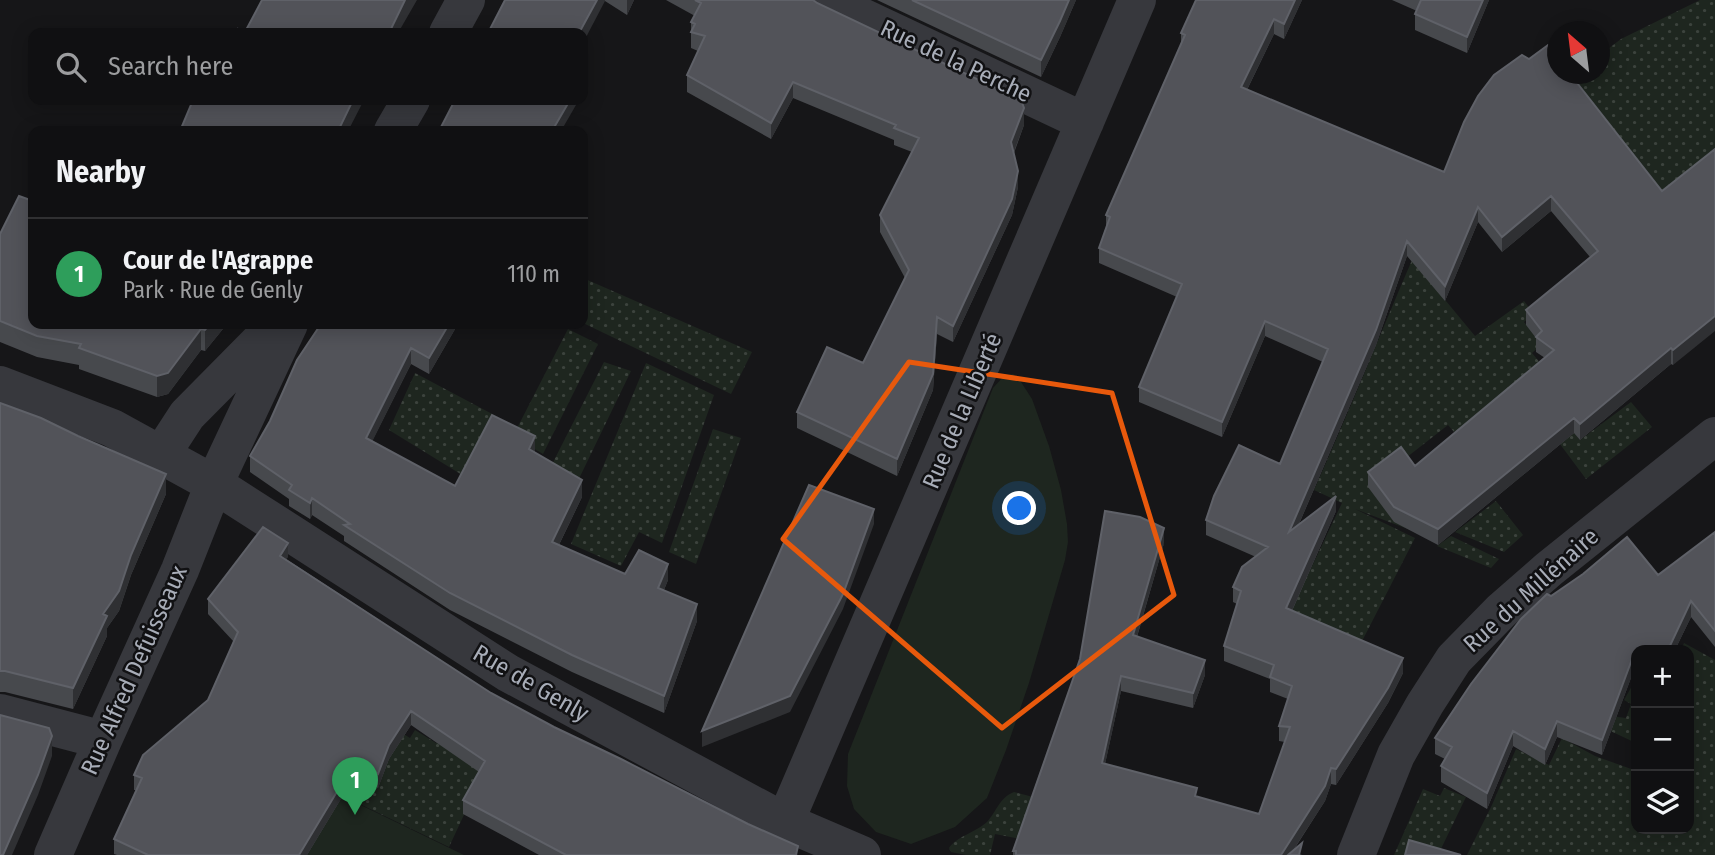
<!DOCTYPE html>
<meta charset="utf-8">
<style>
:root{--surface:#101012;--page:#1e1e20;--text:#f1f3f6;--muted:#9c9d9f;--line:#303032;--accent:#b45309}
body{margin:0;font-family:"Fira Sans Condensed",sans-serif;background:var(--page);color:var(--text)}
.controls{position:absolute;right:21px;bottom:21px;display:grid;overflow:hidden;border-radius:14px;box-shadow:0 4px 18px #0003}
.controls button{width:63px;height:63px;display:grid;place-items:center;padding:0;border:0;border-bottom:2px solid var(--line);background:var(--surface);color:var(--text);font:35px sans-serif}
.compass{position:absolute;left:1547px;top:21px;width:63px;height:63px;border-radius:50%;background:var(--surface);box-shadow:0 4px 18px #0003;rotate:332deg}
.you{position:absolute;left:1020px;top:509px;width:24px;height:24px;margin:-18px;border:5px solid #fff;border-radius:50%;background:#1a73e8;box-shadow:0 0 0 10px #1a73e833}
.badge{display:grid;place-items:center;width:46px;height:46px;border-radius:50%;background:var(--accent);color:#fff;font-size:23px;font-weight:700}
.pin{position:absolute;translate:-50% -58px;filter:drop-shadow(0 2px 4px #0008)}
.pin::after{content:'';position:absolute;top:37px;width:24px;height:21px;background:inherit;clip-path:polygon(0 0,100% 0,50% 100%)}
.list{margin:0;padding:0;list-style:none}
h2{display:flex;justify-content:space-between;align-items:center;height:91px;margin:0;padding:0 28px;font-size:30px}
h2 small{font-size:23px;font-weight:400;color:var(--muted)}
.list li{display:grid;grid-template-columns:46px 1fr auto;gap:21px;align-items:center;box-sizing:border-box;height:112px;padding:0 28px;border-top:2px solid var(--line)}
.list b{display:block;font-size:26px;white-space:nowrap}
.list p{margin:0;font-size:23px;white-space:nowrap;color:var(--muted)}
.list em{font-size:23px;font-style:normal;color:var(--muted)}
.icon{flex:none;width:38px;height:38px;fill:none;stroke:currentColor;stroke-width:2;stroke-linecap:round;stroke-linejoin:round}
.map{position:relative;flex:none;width:1715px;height:855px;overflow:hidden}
.search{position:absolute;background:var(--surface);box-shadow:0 4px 18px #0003;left:28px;top:28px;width:560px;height:77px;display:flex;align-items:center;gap:18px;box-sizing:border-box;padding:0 24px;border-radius:14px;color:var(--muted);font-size:26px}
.panel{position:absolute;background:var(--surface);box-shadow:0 4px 18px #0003;left:28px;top:126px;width:560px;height:203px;border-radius:14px}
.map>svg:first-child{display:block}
</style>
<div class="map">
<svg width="1715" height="855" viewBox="0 0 1715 855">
<defs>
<pattern id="grass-dots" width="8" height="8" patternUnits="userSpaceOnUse" patternTransform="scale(1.75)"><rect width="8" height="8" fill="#1e261f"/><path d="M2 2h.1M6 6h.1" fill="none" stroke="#3c433d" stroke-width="1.8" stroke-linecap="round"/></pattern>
</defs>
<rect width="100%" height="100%" fill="#161618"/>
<!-- grass -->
<path fill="url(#grass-dots)" d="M1700,0H1715V160L1660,207L1563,83L1576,74H1600V55L1621,39Z
M1412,260L1475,336L1524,301L1534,314L1524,322L1542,344L1532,353L1552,377L1538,388L1580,440L1631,402L1652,427L1586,479L1548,428L1462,441L1448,425L1370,486L1413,531L1355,509L1415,538L1359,647L1282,625L1314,562L1342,503L1314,490C1348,414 1379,337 1412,260Z
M583,278L752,352L731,394L583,323Z
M568,329L598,344L543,454L513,436Z
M604,362L631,371L574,489L543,482Z
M646,363L714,395L662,543L639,532L621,566L571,544Z
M415,373L496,416L467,478L389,430Z
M713,429L741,438L696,564L669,552Z
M1496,501L1523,535L1504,552L1455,532Z
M1451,536L1499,559L1491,568L1437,546Z
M1684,643L1715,660V855H1467L1492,805L1516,749L1549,765L1562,738L1595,756L1634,770L1636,767V829H1689V650H1681Z
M1636,679V743L1604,728L1610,716L1626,718L1631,704L1624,700Z
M386,723L410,738L415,730L436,743L445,728L497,755L482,776L449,847L339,794L333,766L355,777L375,745Z
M1444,788L1466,797L1438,855H1394L1423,789L1440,796Z
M1014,792L1033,797L1021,839L995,834L990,855H966L951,852L949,848C956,837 976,832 987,822C997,811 999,798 1014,792Z"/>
<!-- park -->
<path fill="#1e261f" d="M1013,374L1021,382L1032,399L1049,446L1061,490L1067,524L1068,542L1065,560L1029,683L1006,750L987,798L955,827L911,844L876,832L854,809L847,786L848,754L993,388L1004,376Z
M338,794L464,855H306Z"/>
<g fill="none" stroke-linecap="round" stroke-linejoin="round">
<!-- street -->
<path stroke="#37383d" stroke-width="38" d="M826,0L1085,122
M448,33L466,0
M393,131L411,100
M0,385L112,428L214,484L508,673L785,822L862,855
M161,455L187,415L277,324
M0,713L103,740
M785,822L1137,0
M53,855L103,740L180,570L214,484L289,324
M1356,855L1396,755L1425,704L1454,659L1501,611L1549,569L1715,436"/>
</g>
<!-- wall -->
<path fill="#47494d" d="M505,0H634L627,15L605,1Z
M666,0H813L817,3L1024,125L1014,153L1018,187L1012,215L953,342L937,334L933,390L897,476L797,428V412L863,363L905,278L880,232V215L912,152L894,145V140L793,98L771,139L687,92V75L698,51L691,48V22L695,16Z
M877,0H1076L1060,37L1041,77Z
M1196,0H1302L1284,39L1274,34L1247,90L1444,172L1662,191L1715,149L1673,365L1671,364L1580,440L1574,433L1438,545L1394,522L1368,487V472L1415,466L1545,358L1536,352V338L1526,325V310L1590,257L1551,211L1502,252L1478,222L1445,301L1407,256L1376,345L1299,524L1336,511L1292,611L1403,673L1388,703L1336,785L1331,784L1325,801L1293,851L1302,855H1013V851L1164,543L1137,637L1205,675L1193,708L1121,691L1105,764L1197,797L1259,814L1285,742L1279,741V726L1288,699L1270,692V679L1224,661V646L1237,604L1233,602V587L1256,557L1206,535V520L1280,464L1323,362L1265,336L1222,437L1139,402V387L1177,297L1099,263V248L1106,230V215L1181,44V33Z
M1392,0H1489L1467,53L1415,30V14L1417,11Z
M0,234L227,324L205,351L201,350L168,394L157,397L79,369V365L37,357L0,342Z
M458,324L429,374L411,364L372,441L455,486L535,453L582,497L559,545L625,574L668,580L664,590L697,621L664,713L572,672L450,610L344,541V536L312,515L310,519L289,506V499L250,472V456L270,421Z
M0,403L166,494L131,575L119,611L107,628V636L73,709L5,692H0Z
M1715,532V647L1691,617L1675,650H1636V671L1634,670L1602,755L1557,737L1545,765L1513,746L1487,809L1441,782V766L1445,759L1435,754V738L1551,596L1658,575Z
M288,557L286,559L491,693L554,727L798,855H539L463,814V800L479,772L411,725L389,759L378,788L356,774L307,855H117L114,854V839L136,790H134V775L208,700L234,642L208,614V599Z"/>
<!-- shaded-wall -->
<path fill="#2f3033" d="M405,0H417L398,33H389Z
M597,0H605V1L583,43V33H579Z
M627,0H634L627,15Z
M1069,0H1076L1060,37L1041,77V60Z
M1295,0H1302L1284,39V24Z
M1483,0H1489L1467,53V37Z
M1274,19V34L1241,102V87Z
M793,82V98L771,139V123Z
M353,100H364L348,131H338Z
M570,100H576V105L561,131H552Z
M1024,108V125L1011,159V142Z
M1018,171V187L1012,215L953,342V326Z
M1551,196V211L1502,252V237Z
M1478,207V222L1445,301V286Z
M1407,241V256L1376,345L1289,547V532Z
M1715,316V331L1673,365V350Z
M937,317V334L933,390L897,476V459Z
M1265,321V336L1222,437V422Z
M210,324H227L205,351V330Z
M449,324H458L429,374V358Z
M201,329V350L168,394L157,397V376Z
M411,348V364L366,454V438Z
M1671,348V364L1580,440V424Z
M1574,418V433L1438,545V529Z
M535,436V453L529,449Z
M166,474V494L131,575L119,611L107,628V636L73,709V688L103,614L131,555Z
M582,480V497L552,559V542Z
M1336,496V511L1286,624V608Z
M312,498V515L310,519V503Z
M874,509V524L843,609L790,712L702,747V731Z
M1164,528V543L1133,650V635Z
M288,543V557L280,570V556Z
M668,564V580L658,604V588Z
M1691,601V617L1675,650H1668Z
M697,604V621L664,713V696Z
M1634,654V670L1602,755V740Z
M1403,658V673L1388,703L1336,785V769Z
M1205,660V675L1193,708V693Z
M1121,676V691L1102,778V763Z
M411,711V725L389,759L378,788V774L389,745Z
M1557,721V737L1545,765V749Z
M1513,731V746L1487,809V793Z
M52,736V756L38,795L12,855H3Z
M356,760V774L307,855H299Z
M1331,768V784L1325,801L1290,855H1281Z"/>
<!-- building -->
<path fill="#525359" stroke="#5f6168" stroke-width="2" d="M262,0H405L389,33H237L238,29L245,32Z
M505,0H597L579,33H488Z
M695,0H813L817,3L1021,100L1024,108L1011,142L1018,171L1012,199L953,326L937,317L933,374L897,459L797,412L827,347L863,363L909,270L880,215L919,138L894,128L896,125L793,82L771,123L687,75L705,36L691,32L695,24L691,22L701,3Z
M912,0H1069L1060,21L1041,60Z
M1196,0H1295L1284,24L1274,19L1241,87L1444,172L1464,122L1478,96L1494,75L1522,55L1529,59L1548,45L1558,57V74H1570L1662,191L1715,149V316L1673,350L1671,348L1580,424L1574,418L1438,529L1394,507L1368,472L1401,447L1415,466L1554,350L1536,337L1542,331L1526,310L1598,251L1551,196L1502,237L1478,207L1445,286L1407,241L1376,330L1289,532L1336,496L1286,608L1403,658L1388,688L1336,769L1331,768L1325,786L1281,855H1016V851H1013L1080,659L1105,511L1140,517L1164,528L1133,635L1205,660L1193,693L1121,676L1102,763L1197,788L1195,796L1259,814L1290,727L1279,726L1292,686L1270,677L1274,665L1224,646L1241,591L1233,587L1242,567L1268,547L1206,520L1214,496L1239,445L1280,464L1328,349L1265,321L1222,422L1139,387L1182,284L1099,248L1110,217L1106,215L1185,35L1181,33Z
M1421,0H1483L1467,37L1415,14Z
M193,100H353L338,131H180Z
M455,100H570L552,131H439Z
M19,196L33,201V324H210L205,330L201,329L168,373L157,376L79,348L81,344L37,336L0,321V234Z
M321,324H449L429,358L411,348L366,438L455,486L492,415L535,436L529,449L582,480L552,542L625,574L639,550L668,564L658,588L697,604L664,696L572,655L450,593L344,525L350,524L312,498L310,503L289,490L292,485L250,456L270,421L297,360Z
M0,403L41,418L78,436L166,474L131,555L119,591L103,614L107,616L73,688L5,671H0Z
M809,485L874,509L843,594L790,696L702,731Z
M263,527L288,543L280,556L491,693L554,727L621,759L748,824L798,846L796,855H566L463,800L485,761L411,711L389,745L378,774L356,760L299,855H148L114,839L142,778L134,775L143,755L208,700L238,632L208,599Z
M1715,532V631L1691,601L1668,650H1636V655L1634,654L1602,740L1557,721L1545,749L1513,731L1487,793L1441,766L1452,747L1435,738L1471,684L1521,619L1547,594L1551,596L1583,574L1627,537L1658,575Z
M0,715L49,728L52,736L38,775L3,855H0Z
M1409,840L1461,855H1405Z
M1302,843L1299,855H1288Z"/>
<!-- marked area -->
<path fill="none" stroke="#e8590c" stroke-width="5" stroke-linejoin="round" d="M909,362L1112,393L1174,595L1002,728L783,539Z"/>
<g text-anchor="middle" stroke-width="5" stroke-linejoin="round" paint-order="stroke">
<!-- street labels -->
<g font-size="24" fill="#a8adb8" stroke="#111113">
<text transform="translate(956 61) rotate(25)" y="8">Rue de la Perche</text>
<text transform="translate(962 411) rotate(-67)" y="8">Rue de la Liberté</text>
<text transform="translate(1531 590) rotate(-42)" y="8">Rue du Millénaire</text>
<text transform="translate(134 670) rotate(-66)" y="8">Rue Alfred Defuisseaux</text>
<text transform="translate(531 683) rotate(30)" y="8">Rue de Genly</text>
</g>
</g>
</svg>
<div class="controls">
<button>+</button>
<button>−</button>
<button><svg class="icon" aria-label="layers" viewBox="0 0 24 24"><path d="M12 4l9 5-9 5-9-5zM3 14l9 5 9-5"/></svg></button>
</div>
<svg class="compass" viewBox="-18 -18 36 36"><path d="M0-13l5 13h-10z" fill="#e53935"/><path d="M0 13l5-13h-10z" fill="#9c9d9f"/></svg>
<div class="you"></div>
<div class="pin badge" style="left:355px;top:815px;background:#2e9e5b">1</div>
<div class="search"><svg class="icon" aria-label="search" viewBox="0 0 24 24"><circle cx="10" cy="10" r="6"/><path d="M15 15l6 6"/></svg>Search here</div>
<section class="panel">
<h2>Nearby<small></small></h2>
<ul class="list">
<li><span class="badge" style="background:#2e9e5b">1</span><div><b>Cour de l'Agrappe</b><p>Park · Rue de Genly</p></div><em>110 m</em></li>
</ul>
</section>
</div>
